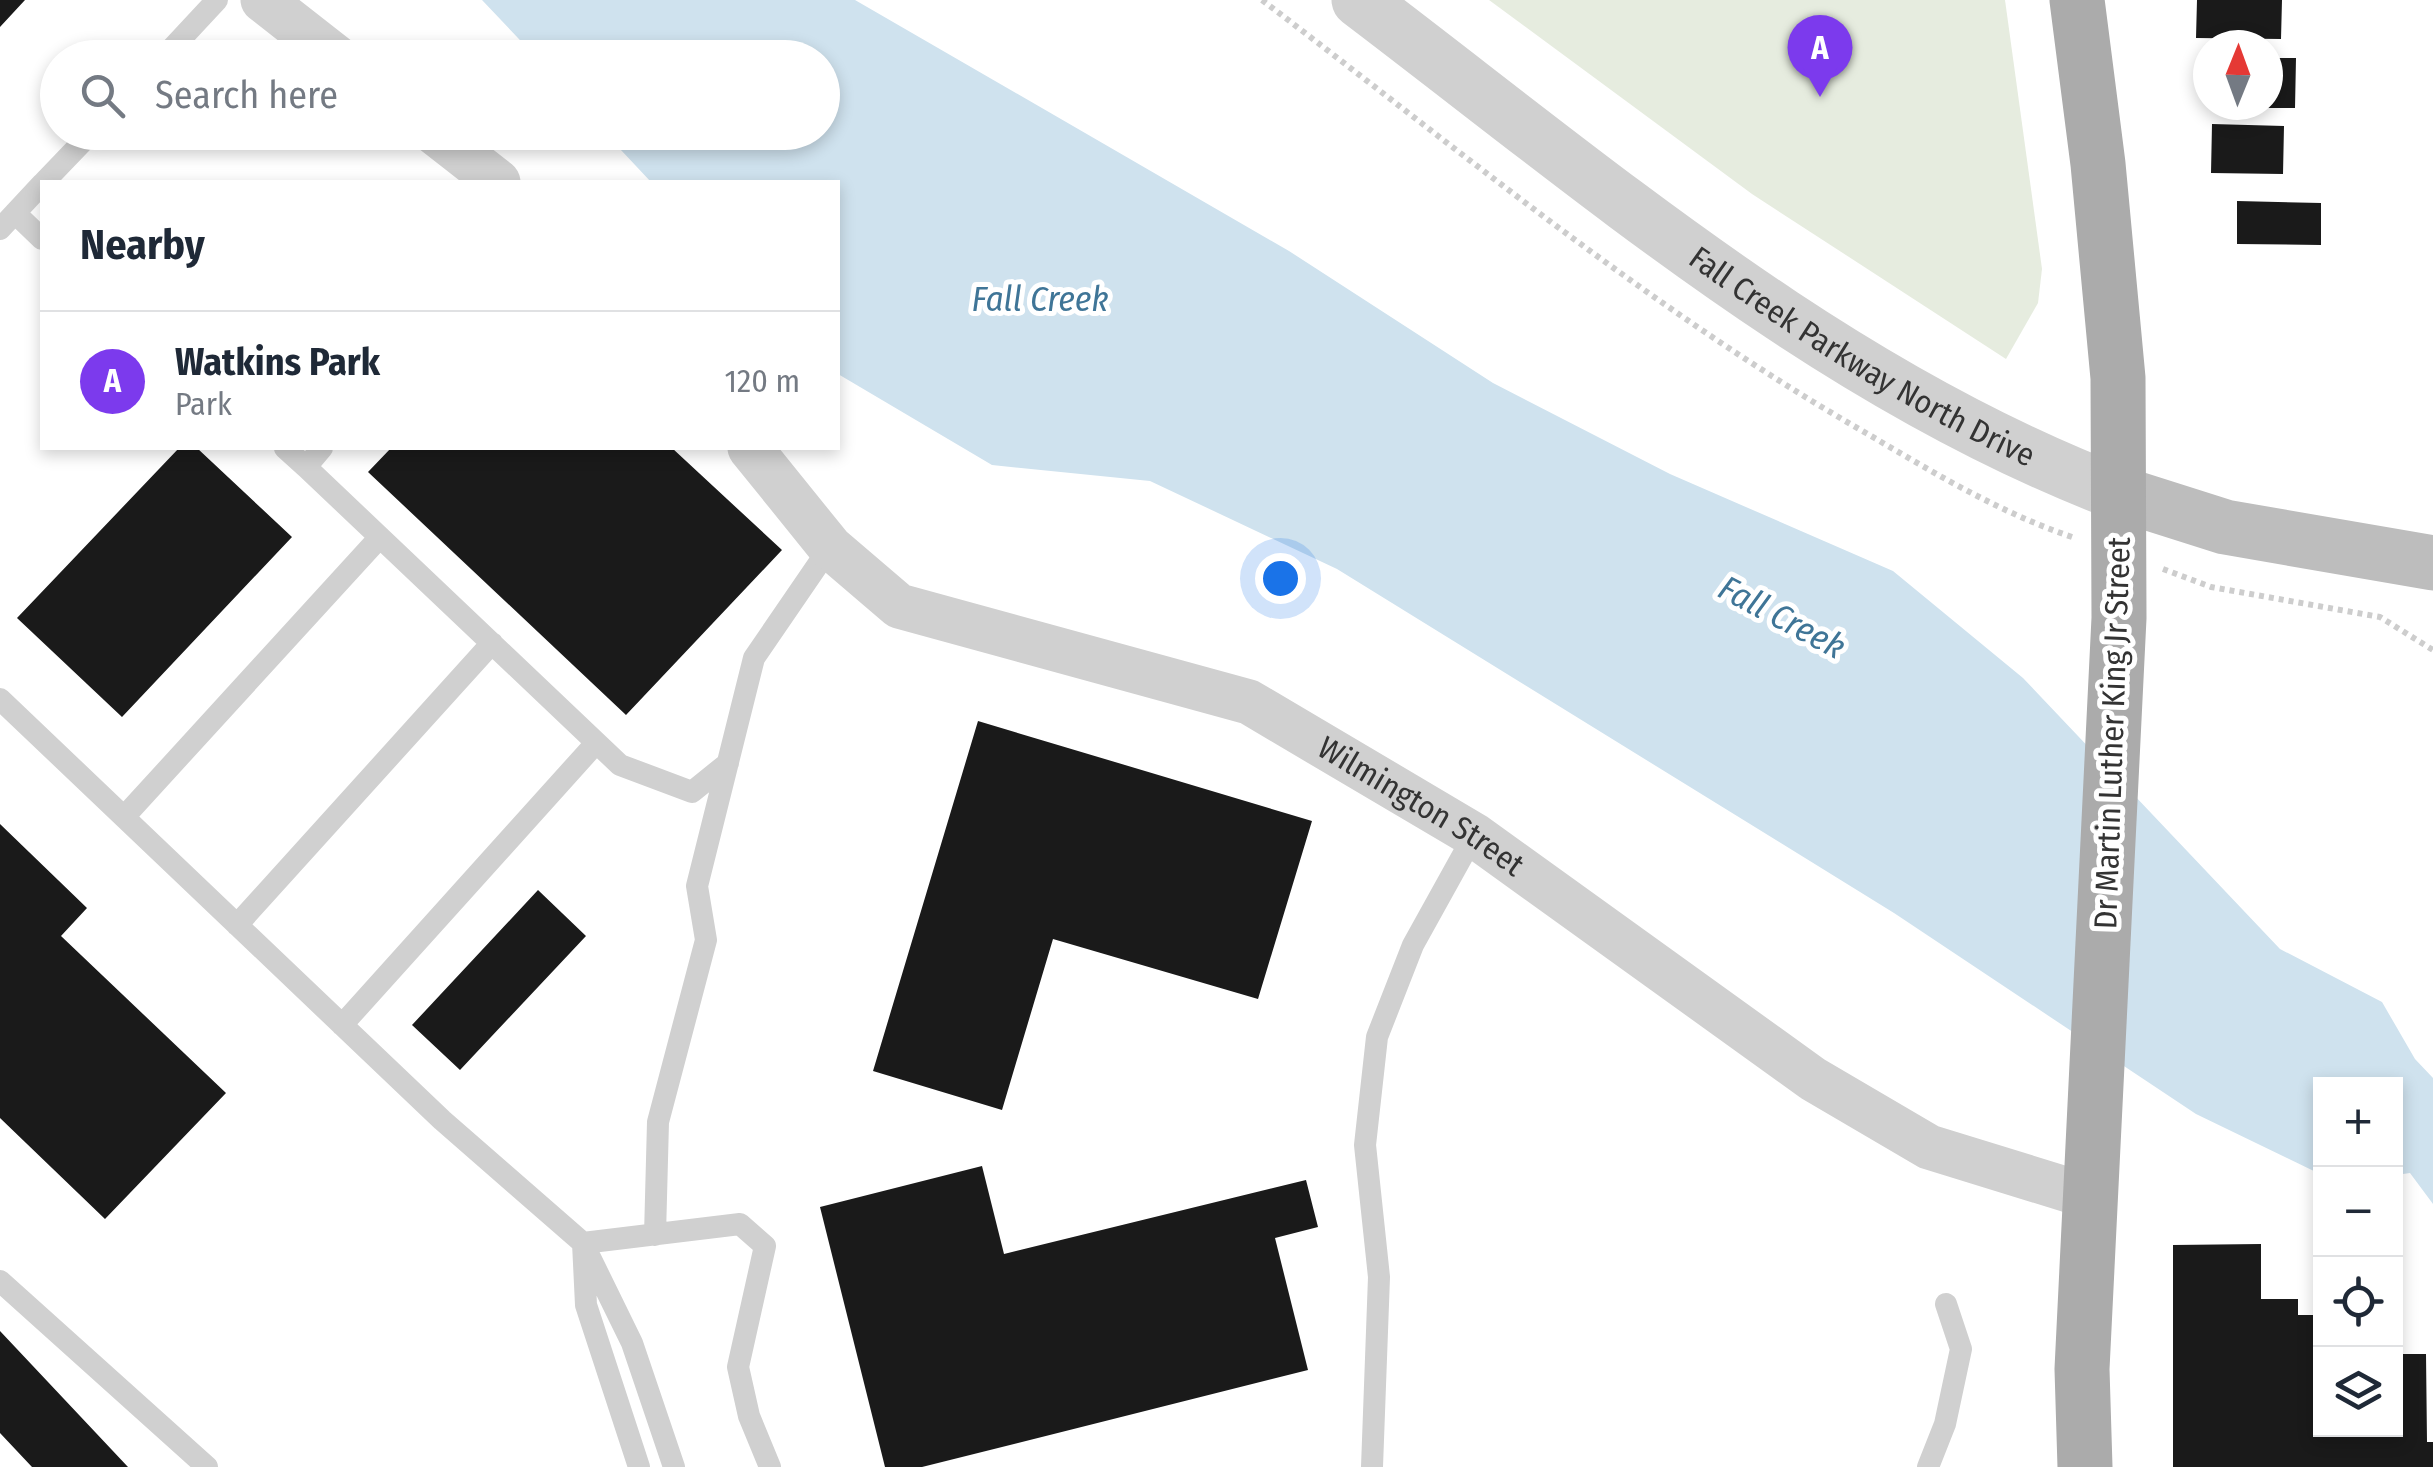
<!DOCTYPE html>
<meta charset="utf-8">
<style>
:root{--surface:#fff;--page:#f2f2f3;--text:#1f2937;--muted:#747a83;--line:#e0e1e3;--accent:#7c3aed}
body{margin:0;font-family:"Fira Sans Condensed",sans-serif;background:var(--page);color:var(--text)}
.controls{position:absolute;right:30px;bottom:30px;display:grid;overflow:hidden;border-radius:0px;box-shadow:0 5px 15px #0003}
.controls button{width:90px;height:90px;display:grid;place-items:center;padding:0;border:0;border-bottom:2px solid var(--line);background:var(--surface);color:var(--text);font:50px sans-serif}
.compass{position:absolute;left:2193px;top:30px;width:90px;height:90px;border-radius:50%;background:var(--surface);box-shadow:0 5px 15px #0003;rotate:1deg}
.you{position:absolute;left:1280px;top:578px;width:35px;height:35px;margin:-25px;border:8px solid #fff;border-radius:50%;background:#1a73e8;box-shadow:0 0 0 15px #1a73e833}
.badge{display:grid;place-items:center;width:65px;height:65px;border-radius:50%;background:var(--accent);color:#fff;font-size:32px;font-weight:700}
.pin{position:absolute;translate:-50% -82px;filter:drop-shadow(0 2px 5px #0008)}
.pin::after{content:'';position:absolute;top:52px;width:35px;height:30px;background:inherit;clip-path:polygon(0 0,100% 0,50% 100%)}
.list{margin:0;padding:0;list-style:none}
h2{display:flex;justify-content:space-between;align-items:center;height:130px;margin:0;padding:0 40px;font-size:42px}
h2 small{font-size:32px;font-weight:400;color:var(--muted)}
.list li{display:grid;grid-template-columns:65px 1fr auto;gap:30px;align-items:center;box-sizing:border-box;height:140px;padding:0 40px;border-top:2px solid var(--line)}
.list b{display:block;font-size:38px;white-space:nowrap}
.list p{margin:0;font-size:32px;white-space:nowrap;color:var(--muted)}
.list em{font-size:32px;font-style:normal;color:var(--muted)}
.icon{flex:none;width:55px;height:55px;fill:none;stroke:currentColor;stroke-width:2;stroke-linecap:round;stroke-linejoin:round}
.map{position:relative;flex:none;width:2433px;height:1467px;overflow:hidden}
.search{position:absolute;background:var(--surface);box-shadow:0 5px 15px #0003;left:40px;top:40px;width:800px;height:110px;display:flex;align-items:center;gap:25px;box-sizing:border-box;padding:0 35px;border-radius:55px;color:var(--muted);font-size:38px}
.panel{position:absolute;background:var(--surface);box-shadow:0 5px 15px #0003;left:40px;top:180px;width:800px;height:270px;border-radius:0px}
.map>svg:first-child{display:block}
</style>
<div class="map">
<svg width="2433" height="1467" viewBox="0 0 2433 1467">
<rect width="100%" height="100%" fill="#fff"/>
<!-- green -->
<path fill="#e6ecdf" d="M1489,0H2005L2042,269L2038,303L2006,359L1752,194Z"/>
<!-- water -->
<path fill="#cfe2ee" d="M482,0H855L1289,251L1493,383L1670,474L1893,571L2023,678L2280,949L2382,1002L2415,1059L2433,1078V1204L2410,1173L2396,1175V1084H2320V1174L2196,1114L1894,913L1337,569L1150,481L992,465L838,374V182H651L605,133L822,132V58L536,57Z"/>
<!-- building -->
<path fill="#1a1a1a" d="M0,0H25L0,27Z
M2197,0H2282L2281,39L2196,38Z
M2268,58H2296L2295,108H2268Z
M2212,124L2284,126L2283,174L2211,173Z
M2237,201L2321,203V245L2237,244Z
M179,448H197L292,537L122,717L17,618Z
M391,448H672L782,550L626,715L368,472Z
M978,721L1312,821L1258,999L1053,939L1002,1110L873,1071Z
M0,824L87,908L61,936L226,1093L105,1219L0,1118Z
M538,890L586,936L460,1070L412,1025Z
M982,1166L1004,1254L1306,1180L1318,1227L1275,1238L1308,1370L922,1467H885L820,1207Z
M2261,1244V1299H2298V1315H2320V1430H2396V1354H2426L2427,1442H2433V1467H2173V1245Z
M0,1331L128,1467H32L0,1433Z"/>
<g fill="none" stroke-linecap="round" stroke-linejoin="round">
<!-- path -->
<path stroke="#cdcdcd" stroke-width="6" stroke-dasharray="5 5" stroke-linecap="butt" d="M1262,0C1459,150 1651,310 1866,433C1934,473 2000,513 2075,538
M2163,569L2211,587L2380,617L2433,650"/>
<!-- service -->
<path stroke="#d0d0d0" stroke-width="22" d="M163,58L217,0
M44,182L92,132
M15,213L42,239
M0,229L42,184
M285,448L306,467L322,448
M306,467L620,765L692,792L728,763
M0,699L442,1120L583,1243L740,1224L765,1246L738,1367L749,1416L770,1467
M124,817L380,537
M237,925L492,643
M342,1025L596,743
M655,1235L658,1122L706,940L697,886L754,658L830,547
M0,1281L207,1467
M639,1467L586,1305L583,1243L632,1343L674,1467
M1372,1467L1379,1277L1365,1145L1377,1037L1413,945L1474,835
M1928,1467L1945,1424L1961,1349L1946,1304"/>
<!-- minor -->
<g stroke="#d0d0d0" stroke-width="45">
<path d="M263,0L337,58"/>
<path d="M434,132L498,182"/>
<path id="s1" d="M750,448L830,547L899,606L1249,702L1474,835L1813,1079L1929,1147L2091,1197"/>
</g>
<!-- tertiary -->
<path stroke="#d0d0d0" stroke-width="55" id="s2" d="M1359,0C1599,182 1835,386 2121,494"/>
<!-- secondary -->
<path stroke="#bdbdbd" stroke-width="55" d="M2121,494L2225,527L2433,563"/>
<!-- primary -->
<path stroke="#ababab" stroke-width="55" d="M2077,0L2098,164L2118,378L2119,618L2082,1369L2085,1467"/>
</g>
<g text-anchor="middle" stroke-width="10" stroke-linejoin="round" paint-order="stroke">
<!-- street labels -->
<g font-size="32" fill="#333" stroke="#fff">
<text dy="11" stroke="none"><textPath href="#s2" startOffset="618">Fall Creek Parkway North Drive</textPath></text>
<text transform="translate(2112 733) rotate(-88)" y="11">Dr Martin Luther King Jr Street</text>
<text dy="11" stroke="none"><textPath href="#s1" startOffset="782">Wilmington Street</textPath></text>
</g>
<!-- water labels -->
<g font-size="35" font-style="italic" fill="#3f7597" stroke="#fff">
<text x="1040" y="311">Fall Creek</text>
<text transform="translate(1782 617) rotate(28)" y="12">Fall Creek</text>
</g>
</g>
</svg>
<div class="controls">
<button>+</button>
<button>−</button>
<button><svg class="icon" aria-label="locate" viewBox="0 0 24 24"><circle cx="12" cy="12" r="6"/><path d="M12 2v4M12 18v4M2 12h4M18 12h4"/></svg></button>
<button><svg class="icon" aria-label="layers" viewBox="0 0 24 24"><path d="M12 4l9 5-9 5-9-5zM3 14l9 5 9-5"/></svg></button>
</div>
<svg class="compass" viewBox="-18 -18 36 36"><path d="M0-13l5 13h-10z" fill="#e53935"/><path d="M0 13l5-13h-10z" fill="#747a83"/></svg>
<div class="you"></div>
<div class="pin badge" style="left:1820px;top:97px">A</div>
<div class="search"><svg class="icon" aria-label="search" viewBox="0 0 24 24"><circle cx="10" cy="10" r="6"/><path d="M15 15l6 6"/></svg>Search here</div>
<section class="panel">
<h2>Nearby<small></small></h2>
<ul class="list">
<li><span class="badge">A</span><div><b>Watkins Park</b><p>Park</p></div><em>120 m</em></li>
</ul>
</section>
</div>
